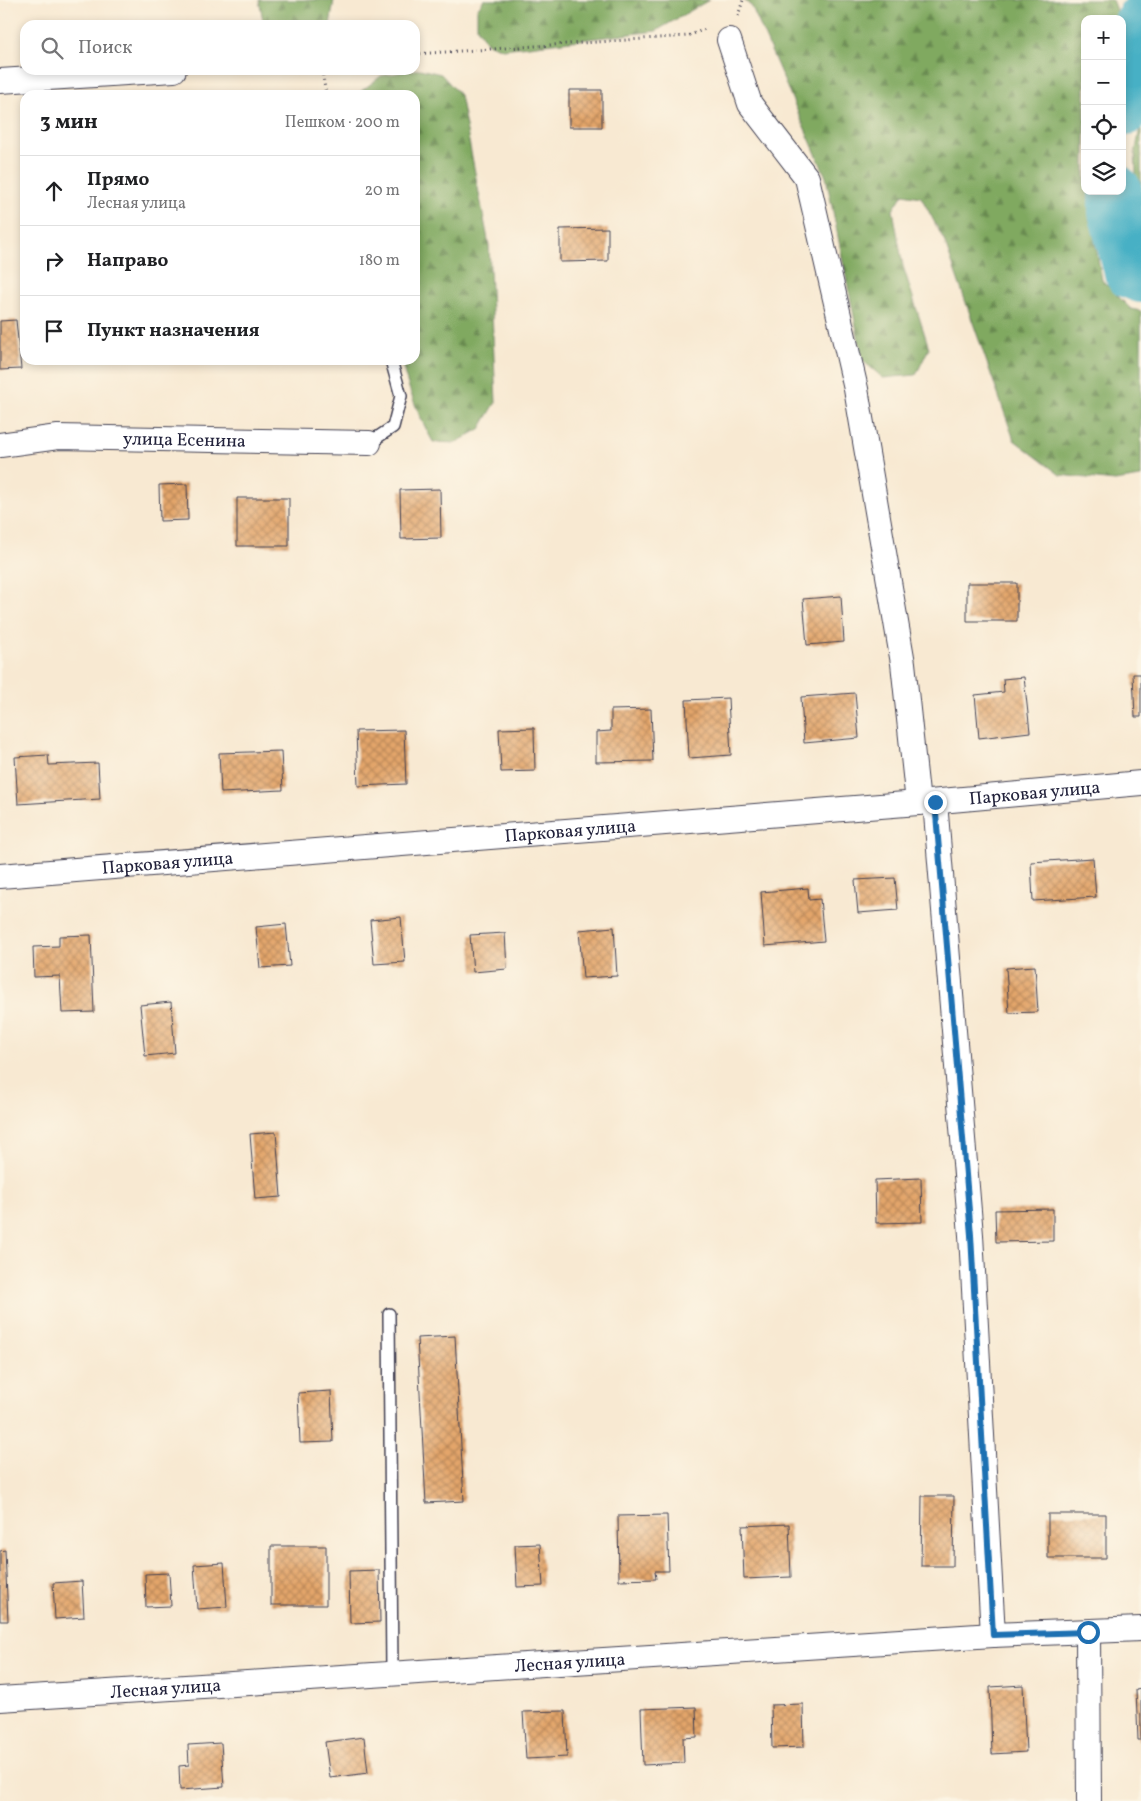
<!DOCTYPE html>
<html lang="ru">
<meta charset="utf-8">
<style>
:root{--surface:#fff;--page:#f2f2f2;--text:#202124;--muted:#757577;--line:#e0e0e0}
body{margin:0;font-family:Vollkorn,serif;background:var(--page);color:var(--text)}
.controls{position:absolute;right:15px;top:15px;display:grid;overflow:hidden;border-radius:10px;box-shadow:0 2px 8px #0003}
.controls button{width:45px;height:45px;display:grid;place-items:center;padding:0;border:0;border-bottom:1px solid var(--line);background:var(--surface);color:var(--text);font:25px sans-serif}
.stop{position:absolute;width:15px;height:15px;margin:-11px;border:4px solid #1f6fb2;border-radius:50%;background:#fff}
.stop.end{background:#1f6fb2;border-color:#fff;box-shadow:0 1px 5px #0008}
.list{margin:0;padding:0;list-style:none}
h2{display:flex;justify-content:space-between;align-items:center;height:65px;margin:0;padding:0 20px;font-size:21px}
h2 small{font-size:16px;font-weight:400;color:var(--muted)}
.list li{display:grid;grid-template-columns:32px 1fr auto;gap:15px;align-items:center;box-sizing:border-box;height:70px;padding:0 20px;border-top:1px solid var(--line)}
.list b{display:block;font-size:19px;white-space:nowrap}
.list p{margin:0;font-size:16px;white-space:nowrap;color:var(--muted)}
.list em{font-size:16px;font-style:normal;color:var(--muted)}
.icon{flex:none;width:28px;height:28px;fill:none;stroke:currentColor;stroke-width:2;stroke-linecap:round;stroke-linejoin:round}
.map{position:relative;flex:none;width:1141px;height:1801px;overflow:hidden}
.search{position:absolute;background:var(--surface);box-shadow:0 2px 8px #0003;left:20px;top:20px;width:400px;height:55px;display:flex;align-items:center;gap:12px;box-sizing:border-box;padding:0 18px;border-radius:15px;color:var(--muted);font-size:19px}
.panel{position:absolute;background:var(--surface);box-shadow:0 2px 8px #0003;left:20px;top:90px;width:400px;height:275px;border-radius:15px}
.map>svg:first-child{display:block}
</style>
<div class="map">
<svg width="1141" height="1801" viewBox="0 0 1141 1801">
<defs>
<pattern id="forest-firs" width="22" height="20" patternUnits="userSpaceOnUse" patternTransform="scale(1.25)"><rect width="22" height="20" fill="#80a960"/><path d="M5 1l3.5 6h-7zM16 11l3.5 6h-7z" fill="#688950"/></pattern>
<pattern id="building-cross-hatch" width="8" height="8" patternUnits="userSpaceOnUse" patternTransform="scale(1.25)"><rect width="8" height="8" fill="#e3a56a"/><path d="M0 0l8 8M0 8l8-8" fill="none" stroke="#b88658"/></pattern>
</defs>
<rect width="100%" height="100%" fill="#fcf5e5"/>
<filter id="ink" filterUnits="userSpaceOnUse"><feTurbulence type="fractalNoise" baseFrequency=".02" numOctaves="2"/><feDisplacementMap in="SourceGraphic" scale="10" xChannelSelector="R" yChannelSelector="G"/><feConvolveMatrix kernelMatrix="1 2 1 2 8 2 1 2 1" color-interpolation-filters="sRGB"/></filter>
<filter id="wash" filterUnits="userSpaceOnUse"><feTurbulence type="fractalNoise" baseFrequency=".0096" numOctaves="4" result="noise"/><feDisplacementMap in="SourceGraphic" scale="20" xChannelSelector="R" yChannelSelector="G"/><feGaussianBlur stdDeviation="1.12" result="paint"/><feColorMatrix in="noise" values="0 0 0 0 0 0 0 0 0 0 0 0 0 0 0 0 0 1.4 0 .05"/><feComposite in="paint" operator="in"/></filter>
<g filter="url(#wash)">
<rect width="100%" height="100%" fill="#f8e9d2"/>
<!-- forest -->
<path fill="url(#forest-firs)" stroke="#51664e" d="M259,0H334L330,25H264Z
M484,0H709L656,31L503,49L487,43L477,28V9Z
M744,0H1112L1118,15L1117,19H1085V191H1094L1091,220L1102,280L1131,309L1141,311V477L1115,481L1060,475L1014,440L944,240L921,197L903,194L893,210L903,266L929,348L916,375L883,378L863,361L826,177L752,7Z
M420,69L441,74L460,95L489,245L496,402L480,429L455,443L433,442C418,415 408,389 401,360H415V95H356L381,76Z
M1141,123V226L1138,218L1135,153Z"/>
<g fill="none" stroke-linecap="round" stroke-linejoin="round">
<!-- river -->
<path stroke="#46b0c5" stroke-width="54" d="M1122,110L1141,22
M1115,191V212L1131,272L1141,276"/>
</g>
<g id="blocks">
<!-- building -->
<path fill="url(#building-cross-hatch)" d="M569,90H602V127H569Z
M608,228V261L560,262V229Z
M16,320L21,369L0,370V321Z
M187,484L188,520L160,521L159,485Z
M440,489L441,538L401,539L400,490Z
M237,498H289V546H237Z
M967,583H1017V621H967Z
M841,596L844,642L807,645L803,599Z
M1133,674H1141V717H1135Z
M1024,677L1030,732L979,738L975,695L1004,692L1003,679Z
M855,693L859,738L804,743L801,697Z
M728,698L731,755L689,758L686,700Z
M651,709L653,761L596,762V732L611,731V710Z
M534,728L535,771L501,772L499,729Z
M404,730L406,784L358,786L356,731Z
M281,751L283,790L221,793L219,753Z
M48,755L49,765L98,763L100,799L18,804L15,757Z
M1093,858L1096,897L1033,901L1031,862Z
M895,878L898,910L858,913L855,880Z
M808,888L809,900L820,899L824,941L765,946L761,892Z
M401,917L405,962L374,964L370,920Z
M286,924L290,966L260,968L256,927Z
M614,927L617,976L583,978L579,930Z
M505,933L507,969L473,972L470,935Z
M91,935L94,1012L62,1013L60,976L34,977L33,947L59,946V936Z
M1035,966L1038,1012L1009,1013L1006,968Z
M171,1002L175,1053L145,1056L140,1005Z
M276,1132L281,1197L255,1199L250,1134Z
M921,1178L922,1222L876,1223L875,1180Z
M1053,1209V1241L996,1242L995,1210Z
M455,1336L464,1501L426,1503L417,1338Z
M331,1391L333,1442L300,1443L298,1393Z
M922,1496H954L953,1566H921Z
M1048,1514H1106V1558H1048Z
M667,1515L669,1571H655L656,1579L619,1580L618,1516Z
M789,1524L791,1577L744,1579L742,1526Z
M540,1544L543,1586L517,1587L515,1545Z
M271,1546H326V1605H271Z
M5,1550L8,1621H0V1551Z
M224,1563L227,1607L197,1609L194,1565Z
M379,1570L380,1622L350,1623L349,1571Z
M169,1573L171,1606L146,1607L145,1574Z
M82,1581L84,1617L55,1619L53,1583Z
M1023,1685L1026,1752L992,1754L990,1687Z
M1141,1689V1740H1138L1136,1690Z
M803,1704L804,1747L772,1748L771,1705Z
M696,1707L697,1737L683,1738L684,1763L643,1765L641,1709Z
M565,1711L567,1757L526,1759L523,1712Z
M364,1737L368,1773L330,1778L325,1742Z
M221,1743L224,1787L180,1790L179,1766L189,1765L188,1745Z"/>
</g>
</g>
<g filter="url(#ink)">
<use href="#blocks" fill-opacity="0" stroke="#424052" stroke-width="1"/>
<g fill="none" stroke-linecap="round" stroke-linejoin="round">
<defs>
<path id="service" d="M369,443L393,427L401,396L391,360
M389,1314L392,1673"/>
<g id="minor">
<path d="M729,40L750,104L807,178L856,389L903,663L918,803"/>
<path d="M0,81L174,70"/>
<path id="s1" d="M0,445L58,437L369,443"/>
<path d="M935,802L971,1235L993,1635"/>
<path id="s2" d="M0,876L918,803L1141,783"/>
<path d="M1088,1632L1089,1801"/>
<path id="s3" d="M0,1699L993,1635L1141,1629"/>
</g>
</defs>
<!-- service casing -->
<use href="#service" stroke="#424052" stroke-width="14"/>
<!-- minor casing -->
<use href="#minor" stroke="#424052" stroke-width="26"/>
<!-- path -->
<path stroke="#424052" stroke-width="3" stroke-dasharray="1 4" stroke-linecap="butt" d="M738,16L743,0
M415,54L688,36L705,29
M322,70L326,95"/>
<!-- service -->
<use href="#service" stroke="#fff" stroke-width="11"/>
<!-- minor -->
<use href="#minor" stroke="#fff" stroke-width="24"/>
</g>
</g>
<g fill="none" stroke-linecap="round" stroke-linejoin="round" filter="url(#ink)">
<!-- route -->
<path stroke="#1f6fb2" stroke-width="6" d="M935,802L971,1235L993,1635L1088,1632"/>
</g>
<g text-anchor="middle" stroke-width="4" stroke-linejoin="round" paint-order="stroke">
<!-- street labels -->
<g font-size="18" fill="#22223b" stroke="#fcf5e5">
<text dy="6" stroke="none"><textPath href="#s1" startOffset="185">улица Есенина</textPath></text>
<text dy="6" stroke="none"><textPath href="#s2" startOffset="1038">Парковая улица</textPath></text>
<text dy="6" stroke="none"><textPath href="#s2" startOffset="572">Парковая улица</textPath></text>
<text dy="6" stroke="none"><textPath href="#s2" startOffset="168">Парковая улица</textPath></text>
<text dy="6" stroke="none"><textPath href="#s3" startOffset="571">Лесная улица</textPath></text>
<text dy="6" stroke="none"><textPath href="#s3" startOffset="166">Лесная улица</textPath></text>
</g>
</g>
</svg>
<div class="controls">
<button>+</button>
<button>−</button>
<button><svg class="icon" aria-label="locate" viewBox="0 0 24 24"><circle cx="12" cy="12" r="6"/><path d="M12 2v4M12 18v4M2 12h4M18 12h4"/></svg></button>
<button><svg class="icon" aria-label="layers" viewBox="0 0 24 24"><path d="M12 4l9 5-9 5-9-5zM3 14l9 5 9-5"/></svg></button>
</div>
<div class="stop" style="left:1088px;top:1632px"></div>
<div class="stop end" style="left:935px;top:802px"></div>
<div class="search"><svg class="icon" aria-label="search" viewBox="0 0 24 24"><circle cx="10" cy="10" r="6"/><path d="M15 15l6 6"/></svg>Поиск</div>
<section class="panel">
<h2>3 мин<small>Пешком · 200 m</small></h2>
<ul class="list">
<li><svg class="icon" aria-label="ahead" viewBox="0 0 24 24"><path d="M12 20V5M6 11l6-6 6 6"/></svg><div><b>Прямо</b><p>Лесная улица</p></div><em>20 m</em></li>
<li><svg class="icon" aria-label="right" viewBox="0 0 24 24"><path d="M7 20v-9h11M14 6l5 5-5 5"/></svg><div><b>Направо</b></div><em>180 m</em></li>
<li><svg class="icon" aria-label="arrive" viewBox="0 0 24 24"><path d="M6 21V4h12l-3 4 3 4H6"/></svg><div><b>Пункт назначения</b></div></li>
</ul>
</section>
</div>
